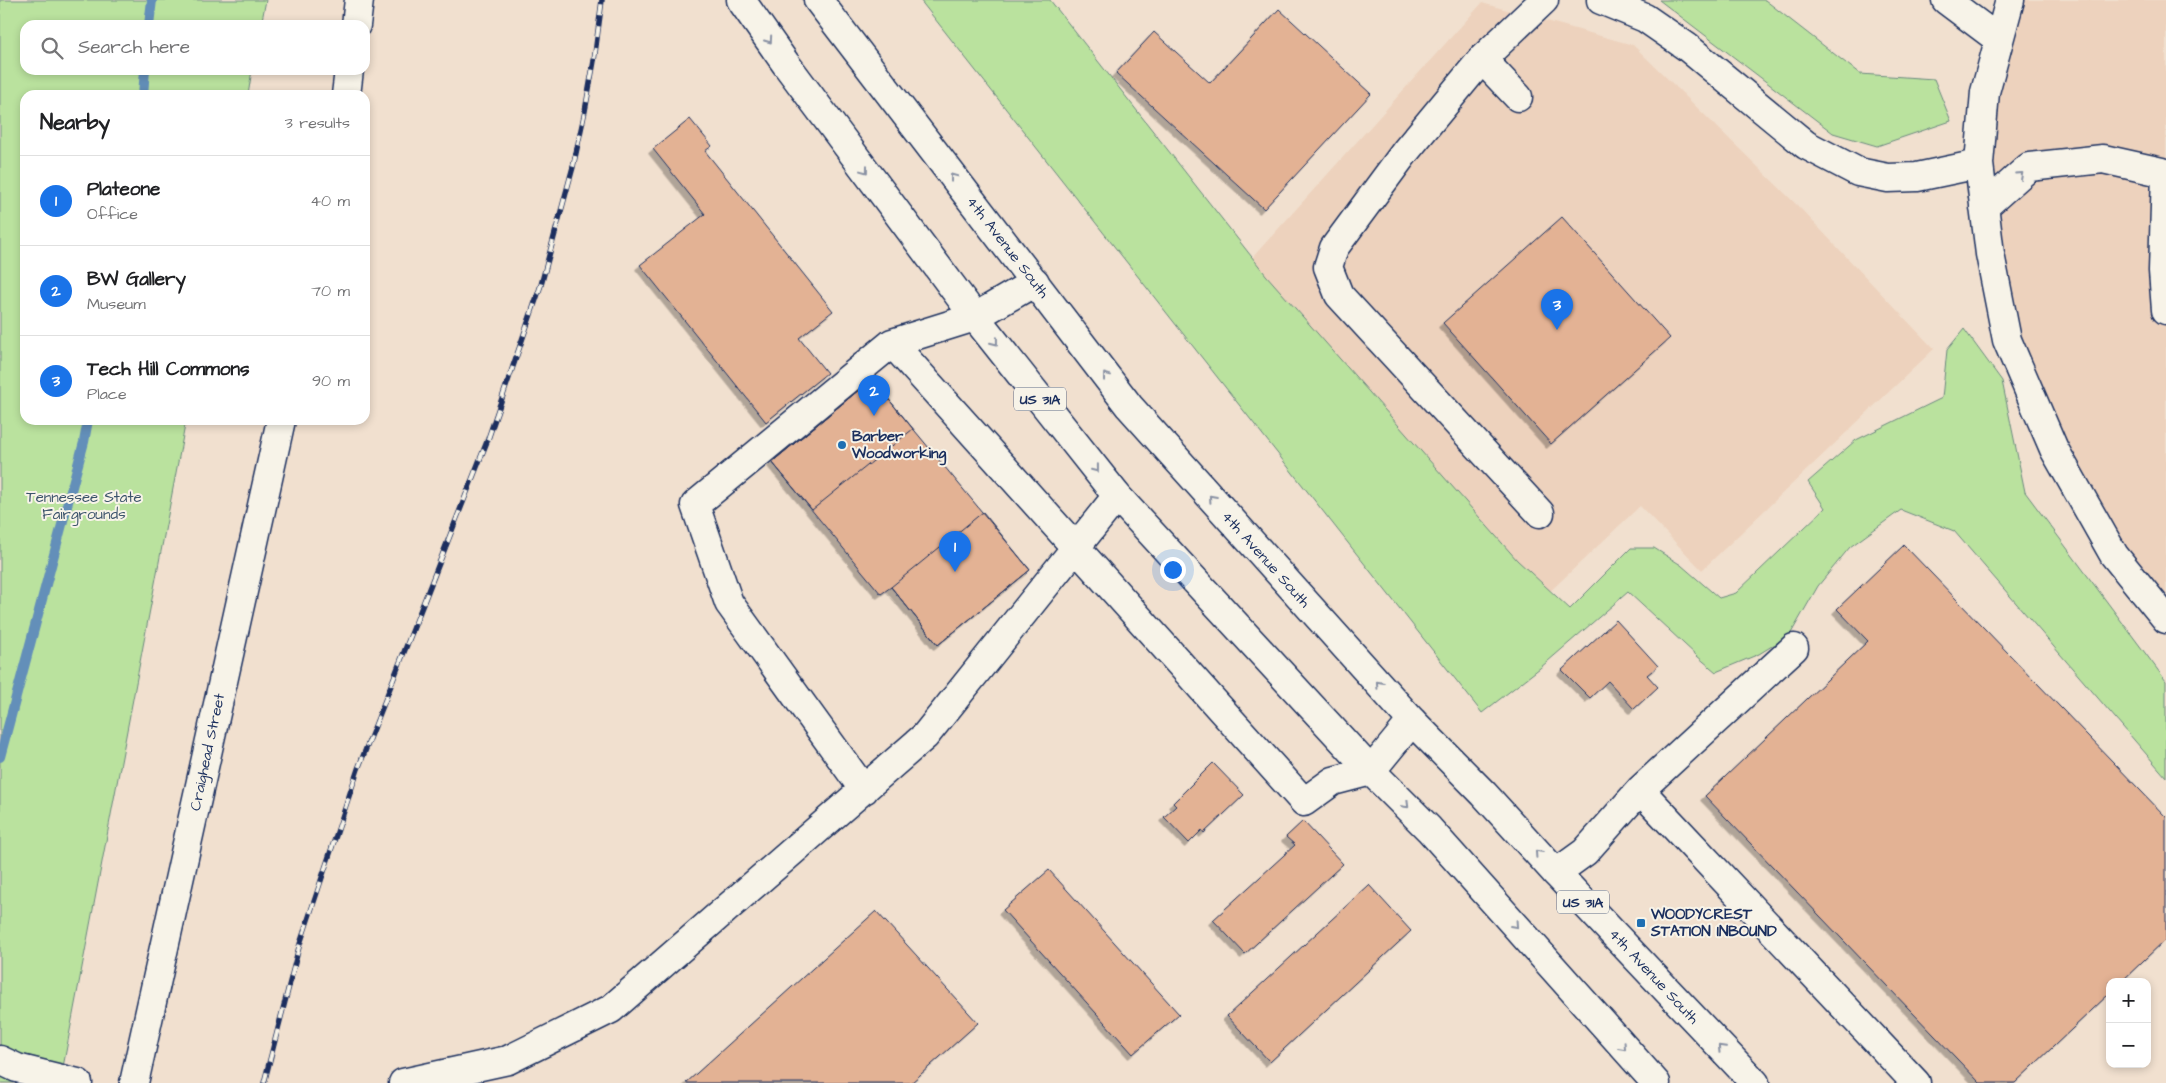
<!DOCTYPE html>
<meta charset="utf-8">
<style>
:root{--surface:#fff;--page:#f6f6f6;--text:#202124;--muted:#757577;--line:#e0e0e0;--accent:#1a73e8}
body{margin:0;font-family:"Architects Daughter",sans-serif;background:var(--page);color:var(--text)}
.controls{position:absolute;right:15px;bottom:15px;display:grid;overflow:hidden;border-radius:10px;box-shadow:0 2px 8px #0003}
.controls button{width:45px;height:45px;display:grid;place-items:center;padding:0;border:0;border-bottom:1px solid var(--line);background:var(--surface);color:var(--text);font:25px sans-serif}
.you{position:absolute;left:1172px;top:569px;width:18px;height:18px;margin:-12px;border:4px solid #fff;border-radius:50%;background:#1a73e8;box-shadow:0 0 0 8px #1a73e833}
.badge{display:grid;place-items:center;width:32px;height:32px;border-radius:50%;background:var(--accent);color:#fff;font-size:16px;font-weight:700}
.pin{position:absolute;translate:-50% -41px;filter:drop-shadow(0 1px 2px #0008)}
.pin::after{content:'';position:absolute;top:26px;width:18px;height:15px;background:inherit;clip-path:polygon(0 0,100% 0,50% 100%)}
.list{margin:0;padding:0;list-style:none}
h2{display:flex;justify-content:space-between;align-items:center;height:65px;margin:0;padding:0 20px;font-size:21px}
h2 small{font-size:16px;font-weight:400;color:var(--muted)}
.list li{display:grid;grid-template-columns:32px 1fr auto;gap:15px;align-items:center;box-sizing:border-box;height:90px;padding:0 20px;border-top:1px solid var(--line)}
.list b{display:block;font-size:19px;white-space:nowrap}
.list p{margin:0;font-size:16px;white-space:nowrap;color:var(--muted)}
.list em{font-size:16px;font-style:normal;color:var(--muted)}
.icon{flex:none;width:28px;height:28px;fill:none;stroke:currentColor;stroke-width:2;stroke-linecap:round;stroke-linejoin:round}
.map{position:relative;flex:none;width:2166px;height:1083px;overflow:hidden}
.search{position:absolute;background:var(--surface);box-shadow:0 2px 8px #0003;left:20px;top:20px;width:350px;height:55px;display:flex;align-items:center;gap:12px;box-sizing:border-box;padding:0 18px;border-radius:15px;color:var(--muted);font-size:19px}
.panel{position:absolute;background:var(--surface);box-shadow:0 2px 8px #0003;left:20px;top:90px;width:350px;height:335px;border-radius:15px}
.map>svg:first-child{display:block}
</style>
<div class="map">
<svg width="2166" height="1083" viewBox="0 0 2166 1083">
<defs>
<filter id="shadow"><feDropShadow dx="-4.5" dy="4.5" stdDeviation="0" flood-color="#0004"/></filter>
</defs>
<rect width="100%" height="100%" fill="#f1e0cf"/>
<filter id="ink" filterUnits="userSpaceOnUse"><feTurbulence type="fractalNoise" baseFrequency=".02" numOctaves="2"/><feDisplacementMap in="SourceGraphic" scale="10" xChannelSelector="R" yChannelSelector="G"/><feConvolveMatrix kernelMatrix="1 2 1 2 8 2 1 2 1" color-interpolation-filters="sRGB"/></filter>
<g filter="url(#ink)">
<!-- built -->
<path fill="#edd2bd" d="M2009,0H2166V619L2007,340L1979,164Z
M1482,3L1633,45L1800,208L1934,349L1702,570L1640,506L1542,599L1233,279Z"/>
<!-- green -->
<path fill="#bae29e" stroke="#6a887e" d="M0,0H266L261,25H25V70H252L248,95H25V420H186L60,1083H0Z
M920,0H1050L1266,275L1517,560L1570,609L1631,548H1654L1681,565L1719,598L1736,593L1825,508L1808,482L1856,440L1942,398L1947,350L1964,329L2002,381L2025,492L2166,681V777L1954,531L1901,510L1850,547L1818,586L1790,635L1759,654L1716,672L1697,656L1628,592L1540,668L1482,713Z
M1659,0H1765L1860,74L1934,79L1951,121L1877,146L1833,133Z"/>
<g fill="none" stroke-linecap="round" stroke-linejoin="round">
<!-- stream -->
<path stroke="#648fb9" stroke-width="10" d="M149,25L152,0
M143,95L145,70
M0,757L84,442L88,420"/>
</g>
<!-- building -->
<path fill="#e3b294" stroke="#1b2f5e" filter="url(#shadow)" d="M1279,9L1371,94L1264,209L1116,73L1154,32L1210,83Z
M690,119L712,146L705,151L833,311L799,338L827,373L766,422L640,265L705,214L653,149Z
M1562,217L1670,338L1551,444L1443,323Z
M872,379L1030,570L938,645L891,587L881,594L772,462Z
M872,379L913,429L812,510L772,462Z
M983,512L1030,570L938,645L891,587Z
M1904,545L2166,817V939L2121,982H2110V993L2015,1083H1980L1705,796L1868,641L1837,609Z
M1616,620L1658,666L1647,675L1658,687L1634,709L1608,681L1590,698L1562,670Z
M1213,763L1244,795L1204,833L1202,830L1189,843L1164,817L1176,806L1173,803Z
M1303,821L1343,864L1245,954L1213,920L1295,845L1286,837Z
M1049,870L1179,1014L1133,1054L1003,910Z
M1369,885L1411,931L1270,1062L1227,1016Z
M876,911L978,1023L911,1083H686Z"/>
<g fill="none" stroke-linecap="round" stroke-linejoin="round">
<defs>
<path id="minor" d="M1601,0L1645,18L1687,47L1806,145L1858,172L1888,178L1917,177L1979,164
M1946,0L1998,39
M2010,0L1985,92L1979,164L1990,254L2007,340L2054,449L2114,555L2166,619
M356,25L359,0
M1482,59L1518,97
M346,95L349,70
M1984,207L2029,167L2103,159L2166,173L2163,271L2166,310
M892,343L1304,802L1333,781L1371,771L1412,721
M1540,513L1339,295L1328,267L1334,248L1405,152L1482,59L1544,0
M864,790L729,603L695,505L892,343L975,317L1035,282
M1640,790L1916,1083
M1556,873L1585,852L1640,790L1794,648
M0,1060L17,1068L78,1083
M134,1083L281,420
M403,1083L508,1060L611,1009L925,736L1117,496"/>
<path id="major" d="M741,0L786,64L975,317L1117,496L1371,771L1429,829L1656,1083
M818,0L1129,406L1412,721L1484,794L1556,873L1755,1083"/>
</defs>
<!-- minor casing -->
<use href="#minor" stroke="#1b2f5e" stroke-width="31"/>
<!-- major casing -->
<use href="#major" stroke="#1b2f5e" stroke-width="31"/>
<!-- minor -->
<use href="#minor" stroke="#f7f3e8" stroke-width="28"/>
<!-- major -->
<use href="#major" stroke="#f7f3e8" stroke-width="28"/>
<defs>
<path id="rail" d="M264,1083L299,947L358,769L488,439L541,285L573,167L585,111L594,61L602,0"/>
</defs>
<!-- rail casing -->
<use href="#rail" stroke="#1b2f5e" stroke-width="5.5"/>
<!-- rail -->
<use href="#rail" stroke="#f7f3e8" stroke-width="4" stroke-dasharray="11" stroke-linecap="butt"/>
</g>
<!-- one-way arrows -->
<defs><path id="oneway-chevron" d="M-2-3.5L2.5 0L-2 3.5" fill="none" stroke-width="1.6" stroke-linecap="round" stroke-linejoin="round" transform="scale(1.25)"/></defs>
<g stroke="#8991a3">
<use href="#oneway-chevron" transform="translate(769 40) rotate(55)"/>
<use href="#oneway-chevron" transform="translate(865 170) rotate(53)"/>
<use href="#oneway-chevron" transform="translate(2020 175) rotate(-42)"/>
<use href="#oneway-chevron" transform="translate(953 177) rotate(-127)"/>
<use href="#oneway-chevron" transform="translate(995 342) rotate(52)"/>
<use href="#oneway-chevron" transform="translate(1106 376) rotate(-127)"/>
<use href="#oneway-chevron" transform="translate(1096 469) rotate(52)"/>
<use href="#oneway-chevron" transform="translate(1212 498) rotate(-132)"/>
<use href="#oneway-chevron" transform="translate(1379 684) rotate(-132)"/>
<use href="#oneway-chevron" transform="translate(1406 805) rotate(45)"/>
<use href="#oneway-chevron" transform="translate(1538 853) rotate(-132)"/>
<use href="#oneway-chevron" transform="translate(1515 925) rotate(48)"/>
<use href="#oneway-chevron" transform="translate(1623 1047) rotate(48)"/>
<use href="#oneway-chevron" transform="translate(1721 1048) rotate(-133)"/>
</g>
</g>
<!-- markers -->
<g fill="#1f6fb2" stroke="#f7f3e8" stroke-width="2">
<circle cx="842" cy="445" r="5"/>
<rect x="1636" y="918" width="10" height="10" rx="2.5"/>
</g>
<g text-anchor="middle" stroke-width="4" stroke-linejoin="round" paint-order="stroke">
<!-- shield labels -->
<g fill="#f7f3e8" stroke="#5d6a87" stroke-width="1">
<rect x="1014" y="387.5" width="52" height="23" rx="4"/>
<rect x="1557" y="890.5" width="52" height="23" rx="4"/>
</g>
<g font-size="14" font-weight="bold" fill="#1b2f5e">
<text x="1040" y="404">US 31A</text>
<text x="1583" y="907">US 31A</text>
</g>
<!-- street labels -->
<g font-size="15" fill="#1b2f5e" stroke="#f7f3e8">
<text transform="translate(1008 247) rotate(52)" y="5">4th Avenue South</text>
<text transform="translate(1266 559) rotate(48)" y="5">4th Avenue South</text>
<text transform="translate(207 752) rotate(-78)" y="5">Craighead Street</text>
<text transform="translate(1654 976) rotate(47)" y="5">4th Avenue South</text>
</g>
<!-- poi labels -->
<g font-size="15" font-weight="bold" fill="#1b2f5e" stroke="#f7f3e8" text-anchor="start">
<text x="852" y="441">Barber<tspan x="852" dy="17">Woodworking</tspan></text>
<text x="1651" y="919">WOODYCREST<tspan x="1651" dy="17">STATION INBOUND</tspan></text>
</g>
<!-- park labels -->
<g font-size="15" fill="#3b536b" stroke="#f7f3e8">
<text x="84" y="502">Tennessee State<tspan x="84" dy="17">Fairgrounds</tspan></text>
</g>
</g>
</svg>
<div class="controls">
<button>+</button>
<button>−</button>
</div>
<div class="you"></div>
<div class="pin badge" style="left:955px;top:572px">1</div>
<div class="pin badge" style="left:874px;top:416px">2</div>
<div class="pin badge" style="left:1557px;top:330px">3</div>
<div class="search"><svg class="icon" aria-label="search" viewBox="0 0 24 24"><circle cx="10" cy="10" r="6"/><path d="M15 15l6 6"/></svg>Search here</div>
<section class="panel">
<h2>Nearby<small>3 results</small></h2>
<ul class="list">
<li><span class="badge">1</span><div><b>Plateone</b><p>Office</p></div><em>40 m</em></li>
<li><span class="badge">2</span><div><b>BW Gallery</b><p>Museum</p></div><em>70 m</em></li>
<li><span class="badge">3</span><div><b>Tech Hill Commons</b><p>Place</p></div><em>90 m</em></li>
</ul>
</section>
</div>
